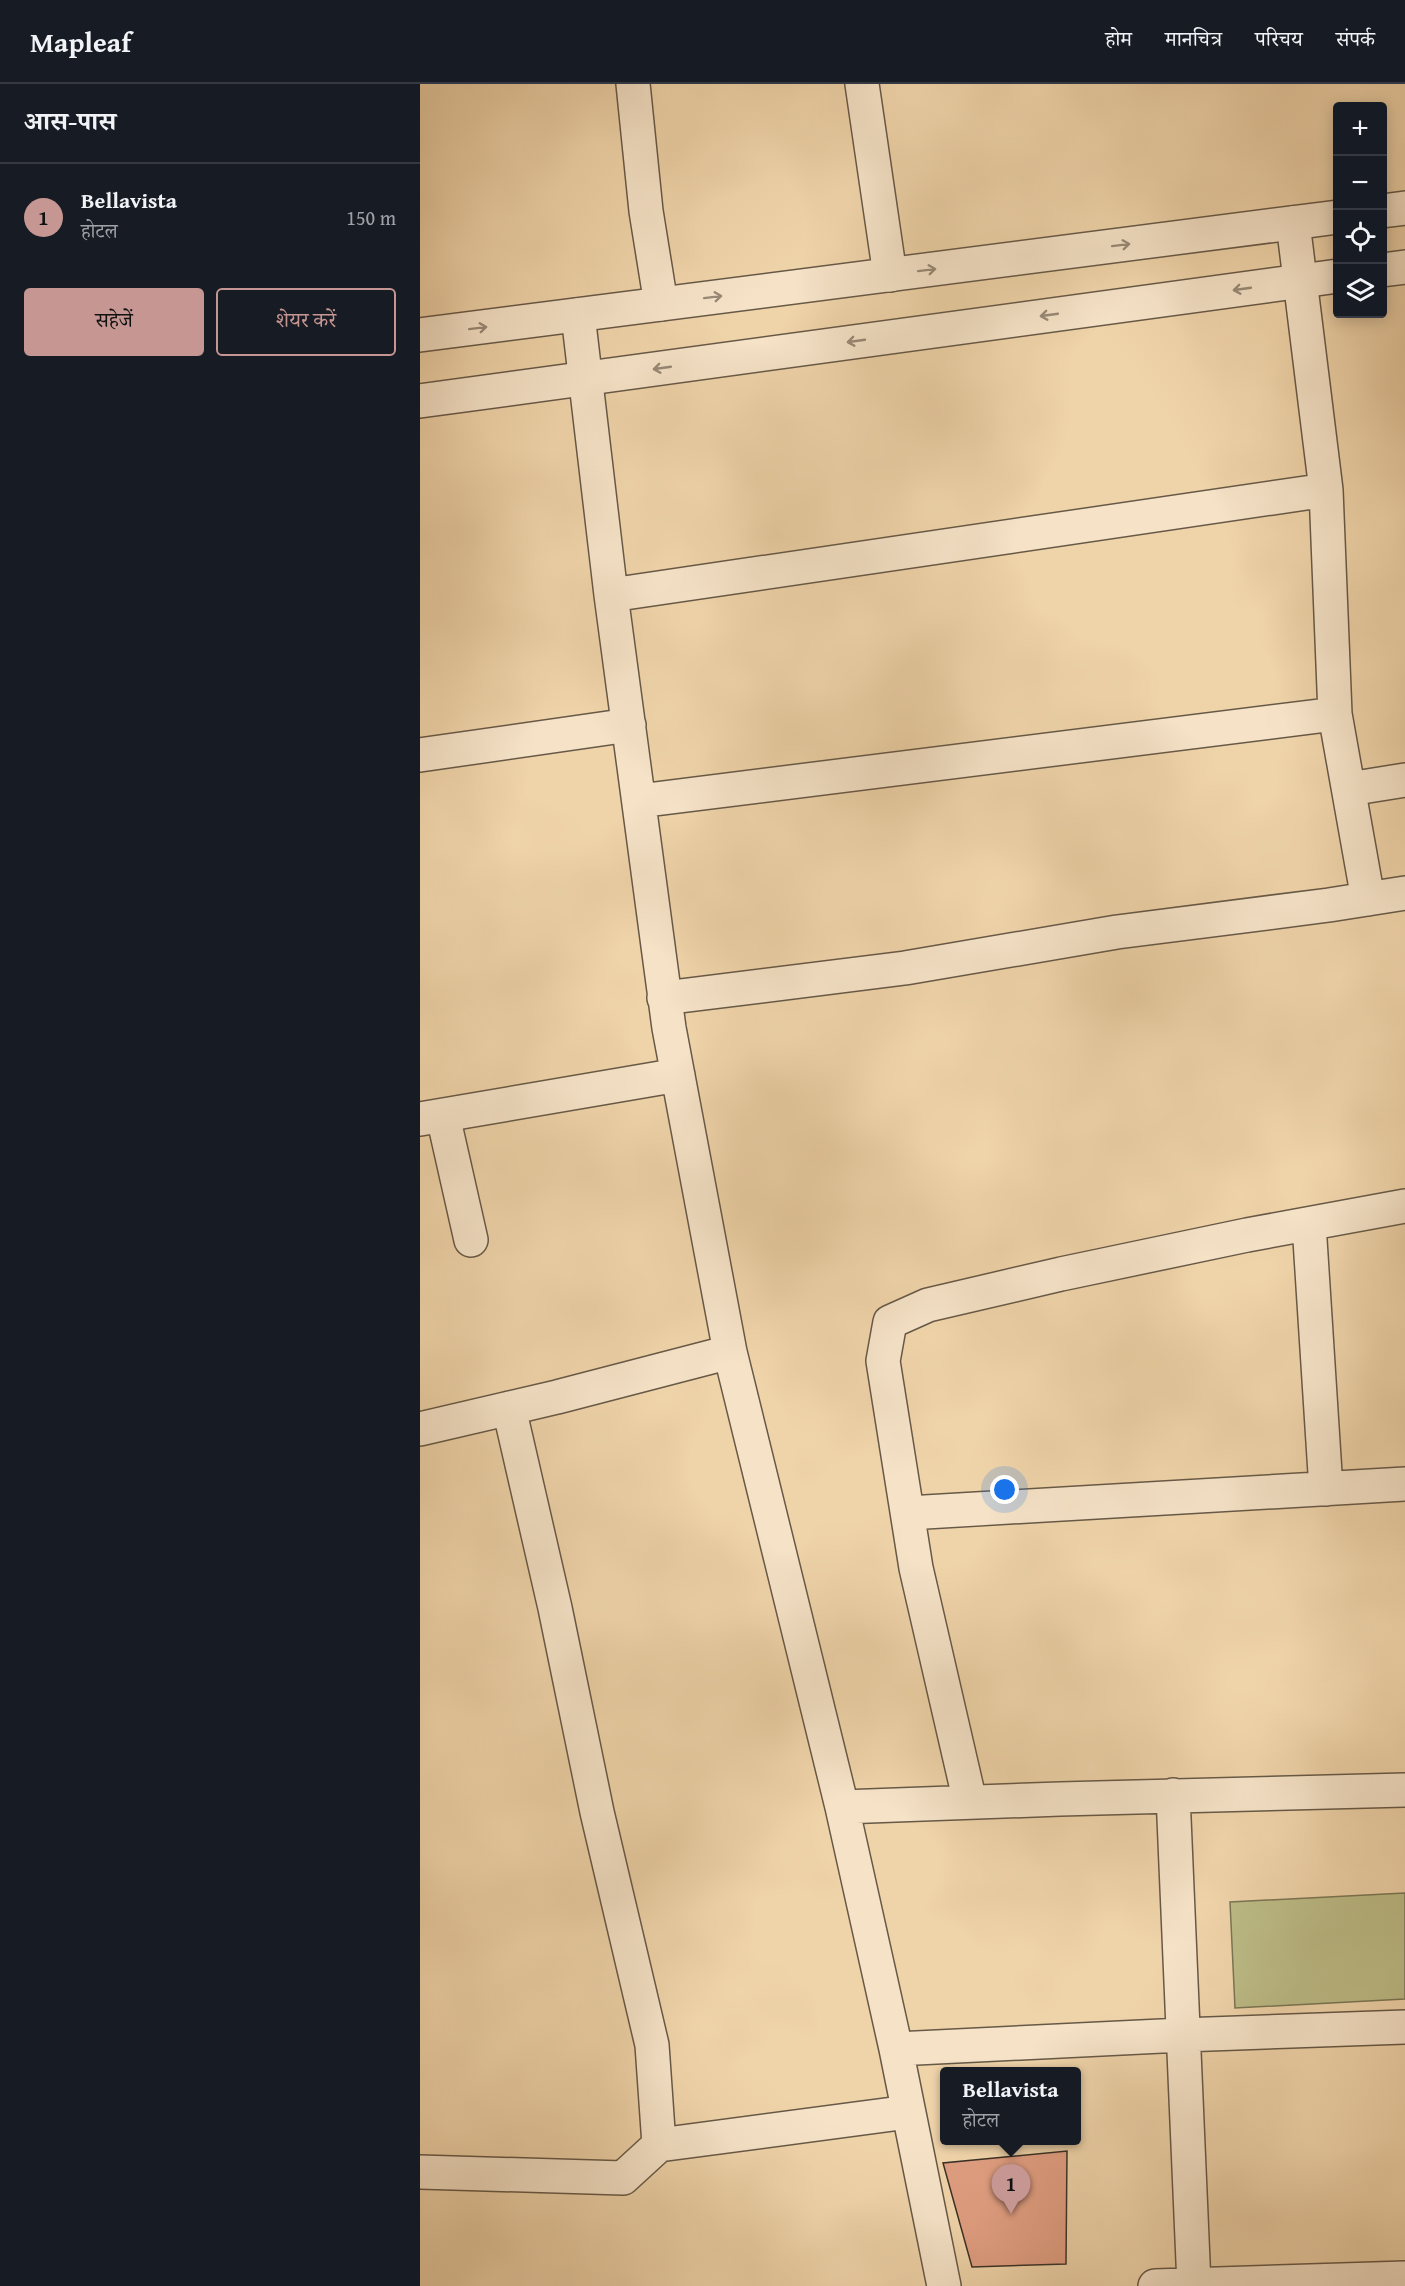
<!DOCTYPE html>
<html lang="hi">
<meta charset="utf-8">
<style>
:root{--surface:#171b24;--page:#20242c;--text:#f1f3f6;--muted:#9ea1a6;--line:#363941;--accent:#c59692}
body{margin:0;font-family:"Gentium Book Plus","Noto Serif Devanagari",serif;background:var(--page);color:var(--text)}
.controls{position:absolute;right:18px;top:18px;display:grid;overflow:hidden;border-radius:6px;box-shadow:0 3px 15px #0003}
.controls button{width:54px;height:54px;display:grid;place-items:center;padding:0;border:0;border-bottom:2px solid var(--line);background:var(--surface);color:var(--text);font:30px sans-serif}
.you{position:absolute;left:585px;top:1406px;width:21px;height:21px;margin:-15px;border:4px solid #fff;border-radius:50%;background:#1a73e8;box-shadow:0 0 0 9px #1a73e833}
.badge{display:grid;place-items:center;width:39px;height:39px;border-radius:50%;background:var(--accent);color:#111;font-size:20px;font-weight:700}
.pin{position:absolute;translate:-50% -50px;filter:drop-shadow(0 2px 3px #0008)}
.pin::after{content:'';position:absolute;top:32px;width:21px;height:18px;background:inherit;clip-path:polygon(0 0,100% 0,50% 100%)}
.popup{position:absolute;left:520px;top:1983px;width:141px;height:78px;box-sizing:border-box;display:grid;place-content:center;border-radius:6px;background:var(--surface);filter:drop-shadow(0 2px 4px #0005);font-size:20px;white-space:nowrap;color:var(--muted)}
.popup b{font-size:22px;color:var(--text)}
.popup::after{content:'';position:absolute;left:50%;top:100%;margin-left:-12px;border:12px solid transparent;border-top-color:var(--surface)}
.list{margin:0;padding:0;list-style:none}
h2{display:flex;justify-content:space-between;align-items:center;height:78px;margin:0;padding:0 24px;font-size:26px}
h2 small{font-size:20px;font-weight:400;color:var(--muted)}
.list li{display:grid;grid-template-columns:39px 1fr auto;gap:18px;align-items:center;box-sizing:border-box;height:108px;padding:0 24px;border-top:2px solid var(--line)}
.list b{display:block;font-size:22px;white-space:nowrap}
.list p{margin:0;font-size:20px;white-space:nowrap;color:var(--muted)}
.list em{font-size:20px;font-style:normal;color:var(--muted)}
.actions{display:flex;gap:12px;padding:18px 24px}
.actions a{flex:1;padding:14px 0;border:2px solid var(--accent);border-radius:6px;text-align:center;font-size:21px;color:var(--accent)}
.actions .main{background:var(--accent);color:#111}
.icon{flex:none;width:33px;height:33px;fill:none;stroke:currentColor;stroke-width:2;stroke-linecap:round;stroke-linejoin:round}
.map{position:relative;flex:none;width:985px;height:2202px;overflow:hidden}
header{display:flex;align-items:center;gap:36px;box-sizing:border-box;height:84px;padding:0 30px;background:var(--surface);border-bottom:2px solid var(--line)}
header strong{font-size:28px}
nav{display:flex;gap:33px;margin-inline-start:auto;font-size:21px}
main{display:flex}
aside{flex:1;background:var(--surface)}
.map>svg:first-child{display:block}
</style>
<header>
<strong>Mapleaf</strong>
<nav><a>होम</a><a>मानचित्र</a><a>परिचय</a><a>संपर्क</a></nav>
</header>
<main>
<aside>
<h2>आस-पास<small></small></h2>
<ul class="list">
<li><span class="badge">1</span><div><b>Bellavista</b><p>होटल</p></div><em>150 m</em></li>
</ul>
<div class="actions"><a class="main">सहेजें</a><a>शेयर करें</a></div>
</aside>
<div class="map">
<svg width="985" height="2202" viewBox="0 0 985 2202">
<rect width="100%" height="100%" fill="#efd3a9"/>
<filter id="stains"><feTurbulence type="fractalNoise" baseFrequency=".00333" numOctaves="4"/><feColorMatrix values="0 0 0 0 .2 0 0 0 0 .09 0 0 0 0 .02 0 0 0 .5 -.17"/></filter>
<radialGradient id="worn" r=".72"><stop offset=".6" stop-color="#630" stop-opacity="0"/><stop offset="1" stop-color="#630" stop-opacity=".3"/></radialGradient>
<!-- green -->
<path fill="#bcbb86" stroke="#7b7656" stroke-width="1.5" d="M985,1809V1915L815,1924L810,1818Z"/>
<!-- building -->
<path fill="#df9d80" stroke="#3a3026" stroke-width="1.5" d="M647,2067L646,2180L552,2183L523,2079Z"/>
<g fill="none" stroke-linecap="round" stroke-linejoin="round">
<defs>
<path id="minor" d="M213,0L226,127L241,220
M442,0L470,191
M873,139L906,406L915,630L948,815
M158,231L191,511L249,944L310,1268L422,1723L476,1965L524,2202
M191,511L906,406
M0,671L209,641
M929,705L985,696
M219,717L915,630
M244,914L485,884L697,848L909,821L985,809
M23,1032L51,1156
M0,1035L258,991
M889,1140L906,1405
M0,1345L137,1313L310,1268
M488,1429L985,1400
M753,1711L774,2201
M550,1718L496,1484L463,1277L470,1238L508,1221L641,1190L827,1151L985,1122
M422,1723L640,1715L985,1706
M476,1965L762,1951L985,1943
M239,2061L488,2028
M0,2088L203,2094L239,2061L232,1961L177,1728L135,1524L89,1324
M735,2202L985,2194"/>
<path id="tertiary" d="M962,127L985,124
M962,186L985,183
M0,251L918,133
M0,317L918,192"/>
</defs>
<!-- minor casing -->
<use href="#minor" stroke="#675947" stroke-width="36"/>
<!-- tertiary casing -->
<use href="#tertiary" stroke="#675947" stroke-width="36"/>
<!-- minor -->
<use href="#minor" stroke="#f5e2c7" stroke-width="33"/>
<!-- tertiary -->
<use href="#tertiary" stroke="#f5e2c7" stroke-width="33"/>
</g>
<!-- one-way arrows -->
<defs><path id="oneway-shaft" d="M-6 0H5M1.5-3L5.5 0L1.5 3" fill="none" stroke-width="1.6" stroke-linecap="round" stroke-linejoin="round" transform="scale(1.5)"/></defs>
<g stroke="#988976">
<use href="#oneway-shaft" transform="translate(701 161) rotate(-7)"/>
<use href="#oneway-shaft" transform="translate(507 186) rotate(-7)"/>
<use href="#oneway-shaft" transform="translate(822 205) rotate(172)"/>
<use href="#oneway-shaft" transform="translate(293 213) rotate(-7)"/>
<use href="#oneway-shaft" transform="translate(629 231) rotate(172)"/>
<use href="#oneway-shaft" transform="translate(58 244) rotate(-7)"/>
<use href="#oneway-shaft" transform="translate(436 257) rotate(172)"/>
<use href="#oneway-shaft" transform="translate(242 284) rotate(172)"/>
</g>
<rect width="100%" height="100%" filter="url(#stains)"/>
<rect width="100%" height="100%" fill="url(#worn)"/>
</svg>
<div class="controls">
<button>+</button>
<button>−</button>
<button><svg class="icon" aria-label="locate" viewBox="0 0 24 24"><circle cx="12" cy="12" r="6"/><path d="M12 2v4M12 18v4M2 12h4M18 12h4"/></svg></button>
<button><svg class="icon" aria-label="layers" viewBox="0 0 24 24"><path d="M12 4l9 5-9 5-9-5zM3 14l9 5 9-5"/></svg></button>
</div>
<div class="you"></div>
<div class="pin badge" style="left:591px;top:2130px">1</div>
<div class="popup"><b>Bellavista</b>होटल</div>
</div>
</main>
